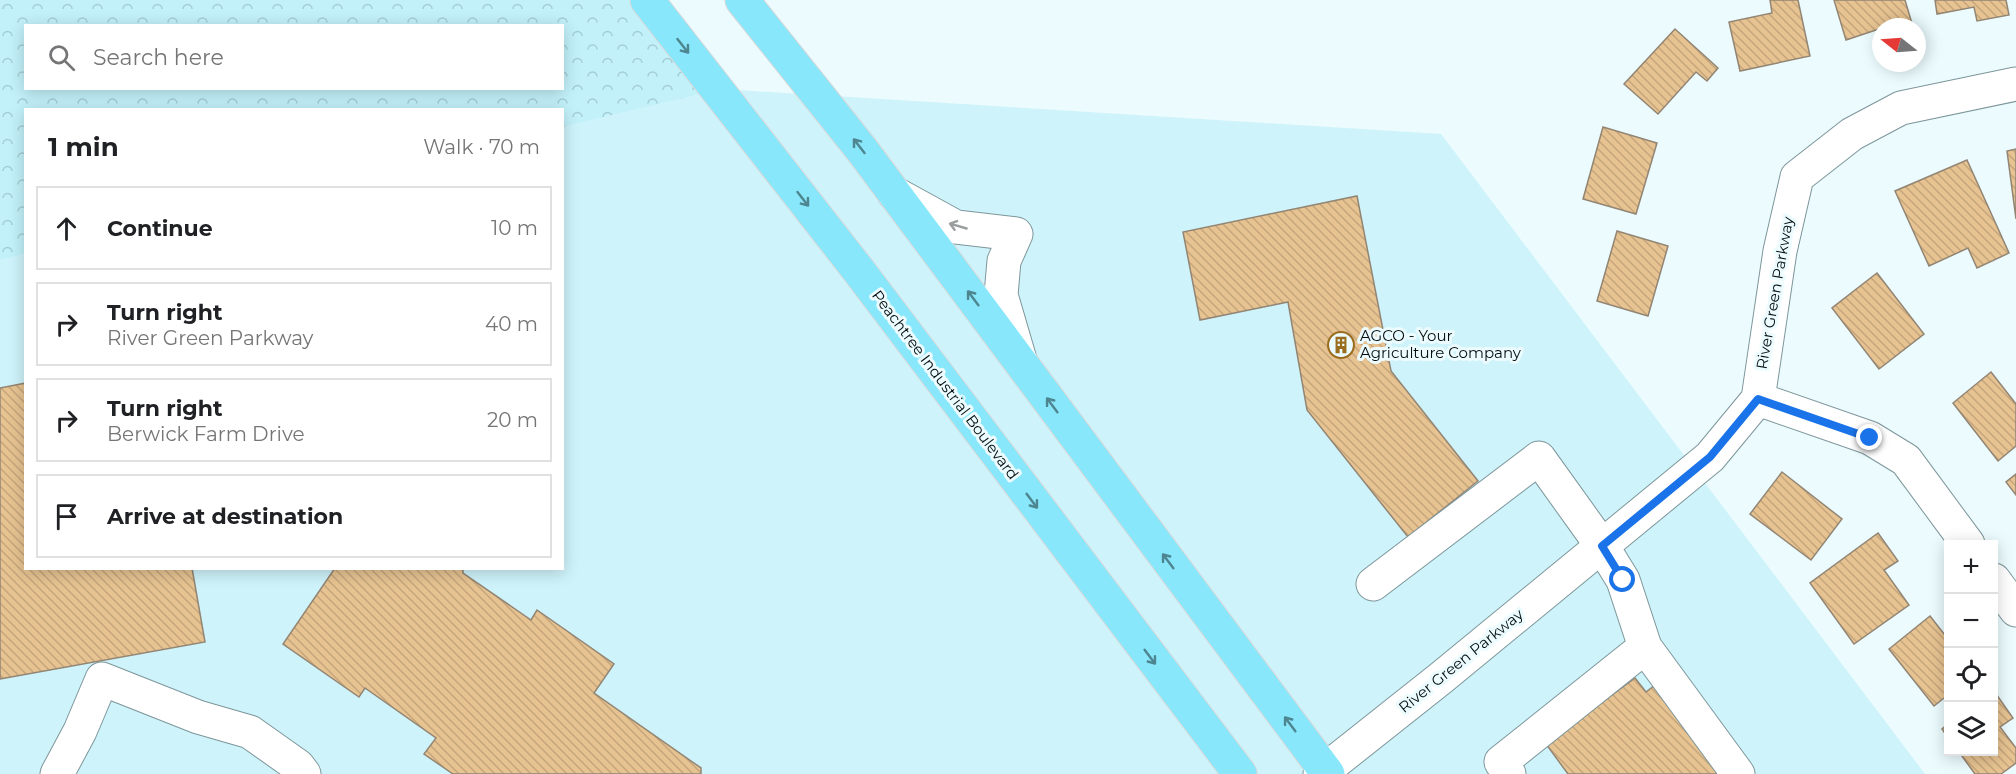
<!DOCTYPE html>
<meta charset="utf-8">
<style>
:root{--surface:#fff;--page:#f2f2f2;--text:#202124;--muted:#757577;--line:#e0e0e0}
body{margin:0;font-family:Montserrat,sans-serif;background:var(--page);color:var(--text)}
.controls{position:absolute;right:18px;bottom:18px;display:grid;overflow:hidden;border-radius:0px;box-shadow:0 3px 15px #0003}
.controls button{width:54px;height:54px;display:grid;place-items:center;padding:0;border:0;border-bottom:2px solid var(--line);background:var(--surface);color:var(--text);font:30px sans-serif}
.compass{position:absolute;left:1872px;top:18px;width:54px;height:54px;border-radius:50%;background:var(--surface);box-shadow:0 3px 15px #0003;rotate:287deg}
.stop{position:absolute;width:18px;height:18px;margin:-14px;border:4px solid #1a73e8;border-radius:50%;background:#fff}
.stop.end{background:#1a73e8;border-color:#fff;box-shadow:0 2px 6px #0008}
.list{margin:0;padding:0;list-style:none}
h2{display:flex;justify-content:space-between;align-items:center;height:78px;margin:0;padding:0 24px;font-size:26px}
h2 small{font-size:20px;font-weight:400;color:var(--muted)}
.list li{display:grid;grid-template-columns:39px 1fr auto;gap:18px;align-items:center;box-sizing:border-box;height:84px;margin:0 12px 12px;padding:0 12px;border:2px solid var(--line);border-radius:0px}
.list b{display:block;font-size:22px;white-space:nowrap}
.list p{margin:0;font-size:20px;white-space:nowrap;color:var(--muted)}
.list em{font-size:20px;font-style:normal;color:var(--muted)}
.icon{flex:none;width:33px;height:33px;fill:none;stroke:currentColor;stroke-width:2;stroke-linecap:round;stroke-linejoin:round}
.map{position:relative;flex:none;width:2016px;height:774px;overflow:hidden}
.search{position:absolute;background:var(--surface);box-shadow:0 3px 15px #0003;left:24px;top:24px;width:540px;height:66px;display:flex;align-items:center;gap:15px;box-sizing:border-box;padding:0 21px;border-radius:0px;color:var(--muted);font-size:22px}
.panel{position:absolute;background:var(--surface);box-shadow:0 3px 15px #0003;left:24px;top:108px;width:540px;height:462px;border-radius:0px}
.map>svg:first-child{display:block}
</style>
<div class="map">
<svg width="2016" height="774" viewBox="0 0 2016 774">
<defs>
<pattern id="forest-crowns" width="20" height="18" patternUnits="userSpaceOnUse" patternTransform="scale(1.5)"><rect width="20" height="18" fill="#c2f1fa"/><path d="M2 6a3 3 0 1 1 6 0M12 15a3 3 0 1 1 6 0" fill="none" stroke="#a5cdd5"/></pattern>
<pattern id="building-back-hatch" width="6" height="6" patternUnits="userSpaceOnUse" patternTransform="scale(1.5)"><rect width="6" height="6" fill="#e7c391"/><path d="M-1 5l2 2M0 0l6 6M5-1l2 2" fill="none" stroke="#c5a67c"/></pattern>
</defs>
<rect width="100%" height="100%" fill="#ebfbfe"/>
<!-- built -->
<path fill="#cef3fa" d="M722,89L1441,134L1925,774H0V260L25,254L26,568H562L563,127Z"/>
<!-- forest -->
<path fill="url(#forest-crowns)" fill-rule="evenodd" d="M0,0H665L722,89L563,127L562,110H26L25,254L0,260ZM26,26H562V88H26Z"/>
<!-- building -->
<path fill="url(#building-back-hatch)" stroke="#928574" stroke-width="1.5" d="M1770,0H1798L1810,56L1740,71L1729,22L1772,13Z
M1834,0H1905L1913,27H1881V37L1879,29L1846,40Z
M1935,0H2006L2009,15L1977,21L1974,7L1937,14Z
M1675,29L1718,68L1707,81L1696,72L1658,114L1624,84Z
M1603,127L1657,143L1636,214L1583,199Z
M2016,149V219L2007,151Z
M1967,160L2009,253L1977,268L1968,248L1929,266L1895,191Z
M1357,196L1391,371L1478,481L1408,537L1307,410L1288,302L1200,320L1183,232Z
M1617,231L1668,246L1648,316L1597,301Z
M1877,273L1924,334L1879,369L1832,308Z
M1991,372L2016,404V446L1998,461L1953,403Z
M26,383V568H192L205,642L0,679V388Z
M1782,472L1842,519L1811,560L1750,514Z
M2016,474V495L2006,482Z
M1878,533L1898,561L1884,570L1909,605L1854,644L1810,583Z
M335,568H463V573L531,620L537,610L614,664L594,693L701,768V774H453L424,754L436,738L365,688L359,697L283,644Z
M1930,616L1948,639V695L1934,706L1889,649Z
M1635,678L1646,692L1655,685L1720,774H1568L1546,744Z
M1994,691L2013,718L2000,727L2016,748V763L2001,774H1975L1959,752H1994Z
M1948,724V738L1942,729Z"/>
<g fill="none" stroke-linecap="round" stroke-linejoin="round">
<defs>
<path id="minor" d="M894,193L956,227L1016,234L1004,261L1001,295L1020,360
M1758,399L1870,438L1906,460L1968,544
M1994,580L2016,610
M1373,584L1539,458L1602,546L1623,580L1645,647L1501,762L1509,774
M1645,647L1738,774
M57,774L80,731L102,679L198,717L250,732L298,766L304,774
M1320,774L1441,678L1710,457L1758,399L1780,251L1797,177L1852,134L1901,108L2016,84"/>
<path id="highway" d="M647,0L859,271L1240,774
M742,0L862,150L1328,774"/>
</defs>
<!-- minor casing -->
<use href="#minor" stroke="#7d969b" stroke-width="35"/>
<!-- highway casing -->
<use href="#highway" stroke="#d7d8d9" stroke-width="35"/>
<!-- minor -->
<use href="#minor" stroke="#fff" stroke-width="33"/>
<!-- highway -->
<use href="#highway" stroke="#88e7fa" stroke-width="33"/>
</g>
<!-- one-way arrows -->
<defs><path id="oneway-shaft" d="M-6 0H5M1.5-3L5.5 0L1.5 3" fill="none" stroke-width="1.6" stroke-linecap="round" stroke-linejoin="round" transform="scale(1.5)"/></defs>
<g stroke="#4d8590">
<use href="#oneway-shaft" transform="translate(683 46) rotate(52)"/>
<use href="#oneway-shaft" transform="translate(859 146) rotate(-128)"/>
<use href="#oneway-shaft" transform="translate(803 199) rotate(52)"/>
<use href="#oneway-shaft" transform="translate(973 298) rotate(-127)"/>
<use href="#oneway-shaft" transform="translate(1052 405) rotate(-127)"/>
<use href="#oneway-shaft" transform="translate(1032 501) rotate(53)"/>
<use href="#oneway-shaft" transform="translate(1168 561) rotate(-127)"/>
<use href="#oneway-shaft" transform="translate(1150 657) rotate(53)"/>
<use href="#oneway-shaft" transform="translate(1290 724) rotate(-127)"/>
</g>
<use stroke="#9b9e9f" href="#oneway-shaft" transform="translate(958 226) rotate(-164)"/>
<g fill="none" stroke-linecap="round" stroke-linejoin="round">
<!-- route -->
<path stroke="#1a73e8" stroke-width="8" d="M1623,580L1602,546L1710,457L1758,399L1870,438"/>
</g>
<!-- icons -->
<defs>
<symbol id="building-ring" viewBox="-11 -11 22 22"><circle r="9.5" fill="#ebfbfe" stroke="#9a6c1d" stroke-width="1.5"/><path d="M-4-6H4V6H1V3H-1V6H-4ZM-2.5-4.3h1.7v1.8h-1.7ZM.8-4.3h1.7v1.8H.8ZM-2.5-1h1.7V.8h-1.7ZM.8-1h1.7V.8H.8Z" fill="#9a6c1d"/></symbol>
</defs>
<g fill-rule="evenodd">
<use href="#building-ring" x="1326" y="330" width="30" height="30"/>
</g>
<g text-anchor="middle" stroke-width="6" stroke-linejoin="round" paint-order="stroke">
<!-- street labels -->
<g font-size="15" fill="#050d0f" stroke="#ebfbfe">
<text transform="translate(1775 293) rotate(-80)" y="5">River Green Parkway</text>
<text transform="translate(945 385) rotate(53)" y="5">Peachtree Industrial Boulevard</text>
<text transform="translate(1461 661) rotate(-39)" y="5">River Green Parkway</text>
</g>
<!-- poi labels -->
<g font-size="15" fill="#050d0f" stroke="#ebfbfe" text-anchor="start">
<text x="1360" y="341">AGCO - Your<tspan x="1360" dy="17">Agriculture Company</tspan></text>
</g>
</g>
</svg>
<div class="controls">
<button>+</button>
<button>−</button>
<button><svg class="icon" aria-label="locate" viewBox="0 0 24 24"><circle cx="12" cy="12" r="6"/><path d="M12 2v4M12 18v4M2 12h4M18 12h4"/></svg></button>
<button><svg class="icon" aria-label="layers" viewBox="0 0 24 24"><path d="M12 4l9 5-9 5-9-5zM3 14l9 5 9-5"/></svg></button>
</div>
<svg class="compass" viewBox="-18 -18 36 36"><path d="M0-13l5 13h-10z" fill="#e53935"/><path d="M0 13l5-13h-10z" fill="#757577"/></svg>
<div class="stop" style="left:1623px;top:580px"></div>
<div class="stop end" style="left:1870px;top:438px"></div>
<div class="search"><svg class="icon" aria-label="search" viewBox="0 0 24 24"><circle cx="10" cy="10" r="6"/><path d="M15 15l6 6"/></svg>Search here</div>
<section class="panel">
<h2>1 min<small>Walk · 70 m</small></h2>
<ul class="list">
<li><svg class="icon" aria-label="ahead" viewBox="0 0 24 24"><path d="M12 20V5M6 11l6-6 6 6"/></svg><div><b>Continue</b></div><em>10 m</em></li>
<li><svg class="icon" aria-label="right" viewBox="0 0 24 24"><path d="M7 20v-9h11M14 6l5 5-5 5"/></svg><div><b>Turn right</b><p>River Green Parkway</p></div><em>40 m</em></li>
<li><svg class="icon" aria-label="right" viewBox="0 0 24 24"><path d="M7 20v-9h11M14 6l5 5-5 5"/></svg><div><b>Turn right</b><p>Berwick Farm Drive</p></div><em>20 m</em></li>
<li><svg class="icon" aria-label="arrive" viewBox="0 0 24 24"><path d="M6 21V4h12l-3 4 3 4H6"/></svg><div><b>Arrive at destination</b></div></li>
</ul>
</section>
</div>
